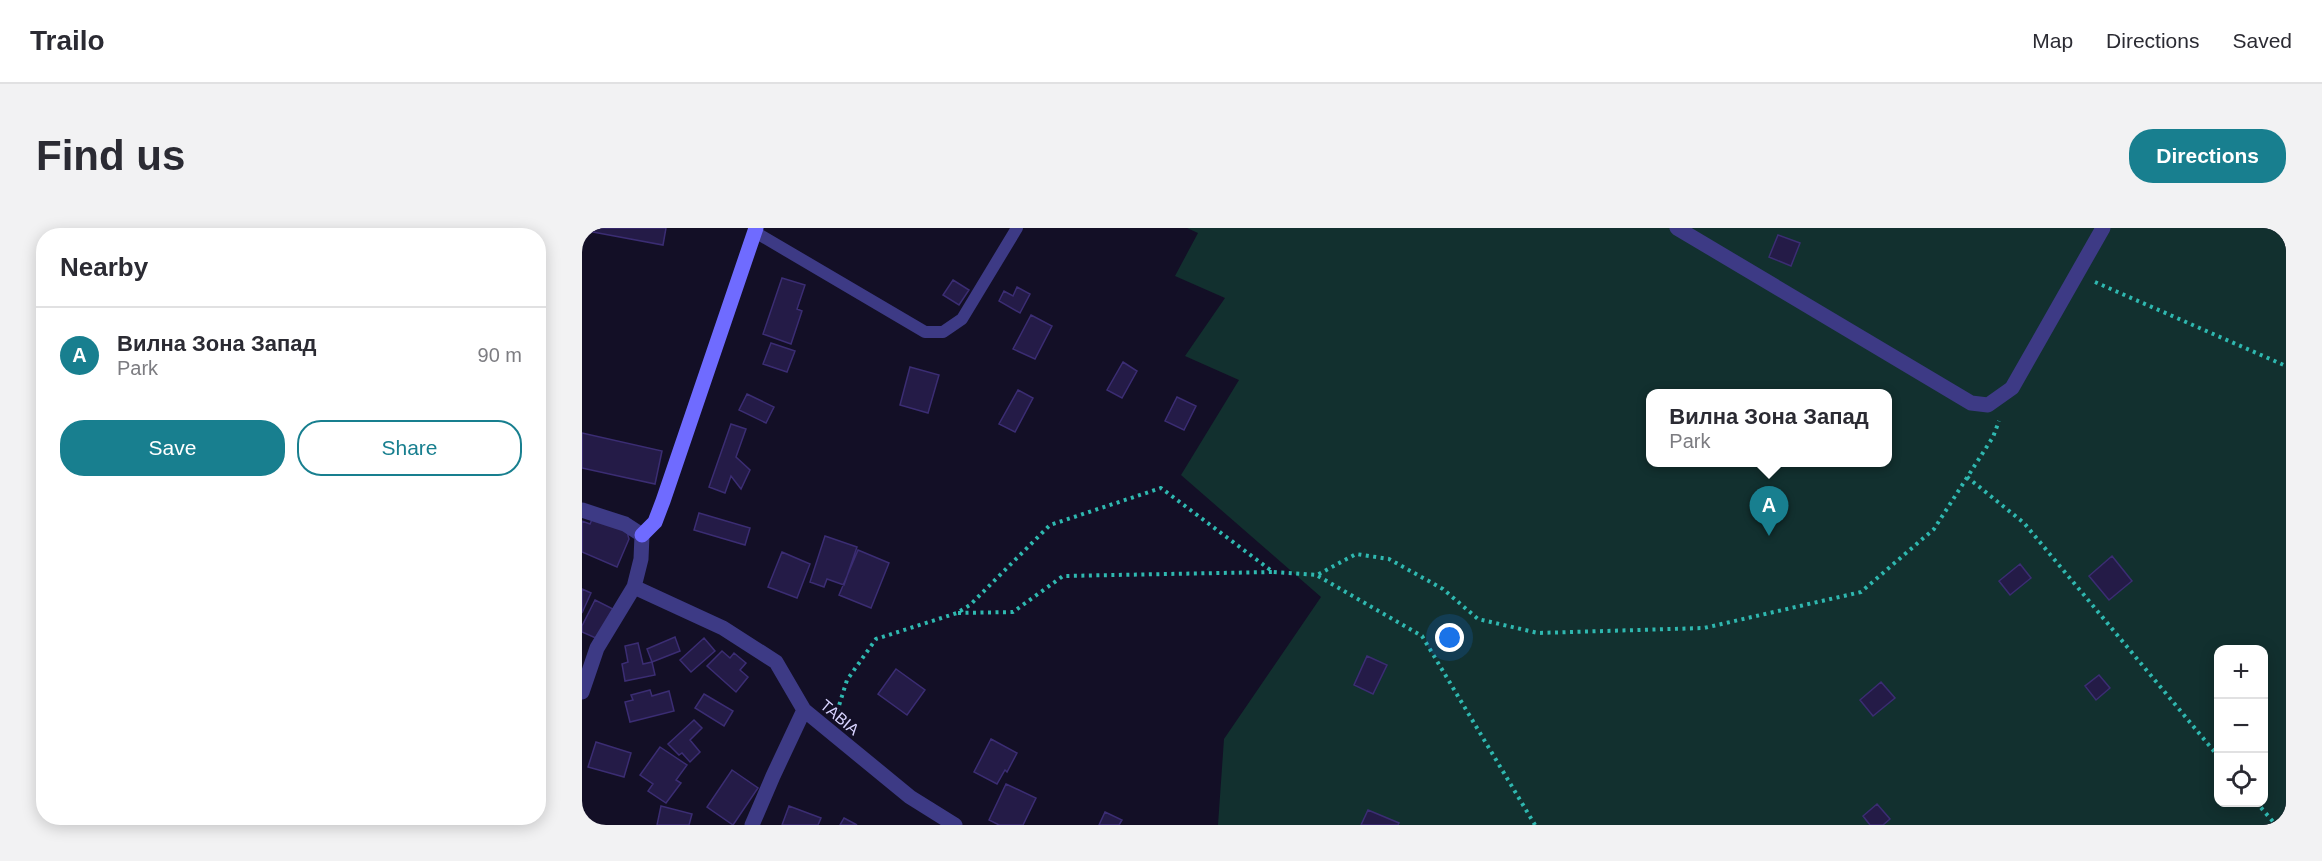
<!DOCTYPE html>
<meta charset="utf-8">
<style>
:root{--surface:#fff;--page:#f2f2f3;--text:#2b2b33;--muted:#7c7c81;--line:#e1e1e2;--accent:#187f8f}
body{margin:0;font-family:Arial,sans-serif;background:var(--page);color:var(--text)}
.controls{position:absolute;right:18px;bottom:18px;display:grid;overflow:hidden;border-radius:12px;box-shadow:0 3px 15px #0003}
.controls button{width:54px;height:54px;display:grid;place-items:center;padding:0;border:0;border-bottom:2px solid var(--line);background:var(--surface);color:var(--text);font:30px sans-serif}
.you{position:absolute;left:868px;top:410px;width:21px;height:21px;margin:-15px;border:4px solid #fff;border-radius:50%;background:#1a73e8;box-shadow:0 0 0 9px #1a73e833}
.badge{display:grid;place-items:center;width:39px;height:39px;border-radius:50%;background:var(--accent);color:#fff;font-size:20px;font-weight:700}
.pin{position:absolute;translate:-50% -50px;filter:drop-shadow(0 2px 3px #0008)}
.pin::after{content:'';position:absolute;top:32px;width:21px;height:18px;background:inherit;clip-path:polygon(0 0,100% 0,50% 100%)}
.popup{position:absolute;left:1064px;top:161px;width:246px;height:78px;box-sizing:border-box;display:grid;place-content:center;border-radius:12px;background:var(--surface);filter:drop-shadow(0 2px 4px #0005);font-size:20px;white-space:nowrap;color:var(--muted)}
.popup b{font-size:22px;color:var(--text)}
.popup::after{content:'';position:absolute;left:50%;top:100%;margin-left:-12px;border:12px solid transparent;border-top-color:var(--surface)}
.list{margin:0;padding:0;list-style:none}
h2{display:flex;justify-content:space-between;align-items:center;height:78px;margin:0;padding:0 24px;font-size:26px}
h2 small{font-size:20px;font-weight:400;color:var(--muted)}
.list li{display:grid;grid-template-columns:39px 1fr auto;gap:18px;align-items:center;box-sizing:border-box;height:96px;padding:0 24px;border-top:2px solid var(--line)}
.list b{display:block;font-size:22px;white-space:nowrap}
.list p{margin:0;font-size:20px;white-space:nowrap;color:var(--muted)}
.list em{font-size:20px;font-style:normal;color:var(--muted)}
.actions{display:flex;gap:12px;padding:18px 24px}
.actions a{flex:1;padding:14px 0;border:2px solid var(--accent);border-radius:24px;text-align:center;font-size:21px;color:var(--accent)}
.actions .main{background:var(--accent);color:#fff}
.icon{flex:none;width:33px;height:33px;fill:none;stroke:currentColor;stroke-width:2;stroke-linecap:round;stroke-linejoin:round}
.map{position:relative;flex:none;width:1704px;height:597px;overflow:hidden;border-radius:24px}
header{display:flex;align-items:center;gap:36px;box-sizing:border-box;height:84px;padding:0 30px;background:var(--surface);border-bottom:2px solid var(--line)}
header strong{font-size:28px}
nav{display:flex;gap:33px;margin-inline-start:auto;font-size:21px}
.intro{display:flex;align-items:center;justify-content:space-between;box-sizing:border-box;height:144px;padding:0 36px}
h1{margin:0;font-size:42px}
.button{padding:15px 27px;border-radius:24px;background:var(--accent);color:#fff;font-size:21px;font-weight:700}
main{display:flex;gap:36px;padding:0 36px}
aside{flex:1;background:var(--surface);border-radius:24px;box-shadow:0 3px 15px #0003}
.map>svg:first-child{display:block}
</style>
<header>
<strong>Trailo</strong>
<nav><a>Map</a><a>Directions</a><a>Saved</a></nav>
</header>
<div class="intro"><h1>Find us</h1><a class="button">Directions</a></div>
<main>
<aside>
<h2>Nearby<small></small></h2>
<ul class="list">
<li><span class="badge">A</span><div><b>Вилна Зона Запад</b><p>Park</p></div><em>90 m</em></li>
</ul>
<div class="actions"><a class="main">Save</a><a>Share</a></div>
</aside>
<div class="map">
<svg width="1704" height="597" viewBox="0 0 1704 597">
<rect width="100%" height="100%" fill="#130f26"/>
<!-- green -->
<path fill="#12302f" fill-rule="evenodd" d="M605,0H1704V597H636L642,511L739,369L599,247L657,152L603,128L643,70L593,48L616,5ZM1068,166H1306V234H1068ZM1636,422H1682V574H1636Z"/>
<!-- building -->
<path fill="#241b47" stroke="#3b2d73" stroke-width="1.5" d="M0,0H84L81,17L0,2Z
M1196,7L1218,15L1209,38L1187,29Z
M200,50L223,57L215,81L220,83L209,116L181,106Z
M371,52L387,62L377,77L361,67Z
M435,59L448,66L438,85L417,73L422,63L431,68Z
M449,87L470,98L453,131L431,121Z
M189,115L213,123L205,144L181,136Z
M541,134L555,143L540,170L525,162Z
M328,139L357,147L346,185L318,177Z
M436,162L451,170L433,204L417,196Z
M165,166L192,179L184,195L157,182Z
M595,169L614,178L602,202L583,193Z
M149,196L164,201L154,229L168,242L159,261L149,248L143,265L127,259Z
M0,205L80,223L73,256L0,240Z
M117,285L168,300L163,317L112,302Z
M12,287L44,300L47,311L35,339L0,324V293L8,296Z
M243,308L275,319L262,357L245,351L242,359L228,354Z
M276,322L307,335L289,380L257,367Z
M200,324L228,336L215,370L186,359Z
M1530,328L1550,353L1527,372L1507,348Z
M1438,336L1449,350L1428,367L1417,353Z
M0,361L9,365L0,385Z
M13,372L31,381L16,411L0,404V398Z
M93,409L98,423L70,434L65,421Z
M122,410L133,423L109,444L98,432Z
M56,415L61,436L70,434L73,447L43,453L40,436L46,434L43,418Z
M140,423L148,430L152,425L164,435L158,442L166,449L154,464L125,438Z
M785,428L805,437L791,466L772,457Z
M314,441L343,462L325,487L296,466Z
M1517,447L1528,460L1514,472L1503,458Z
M1299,454L1313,470L1291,488L1278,472Z
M68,462L70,468L87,463L92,483L48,494L43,474L51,472L49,467Z
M122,466L151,483L142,498L113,480Z
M112,492L120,500L108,512L118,524L108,534L100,525L97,527L86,516Z
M409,511L435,525L425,544L423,542L415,556L392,544Z
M14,514L49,525L42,549L6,539Z
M78,519L105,537L94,552L99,555L84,575L66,563L71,556L58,547Z
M150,542L176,560L151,597L125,579Z
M424,556L454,570L441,597H417L407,592Z
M1295,576L1308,591L1301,597H1288L1281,588Z
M79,578L110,586L107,597H75Z
M207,578L239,590L236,597H200Z
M786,582L817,595L816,597H779Z
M523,584L540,592L537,597H517Z
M262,590L275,597H258Z"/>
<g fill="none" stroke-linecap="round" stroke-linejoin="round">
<!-- path -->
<path stroke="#2fb8b0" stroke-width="4" stroke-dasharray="3 4.5" stroke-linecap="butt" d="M1513,54L1704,138
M1385,249L1442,295L1636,528
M736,348L840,408L953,597
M376,385L431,384L481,348L690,344
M255,484L265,452L294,411L375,385L388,377L468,297L579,260L691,344L735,347L774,326L807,331L861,361L896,391L956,405L1122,400L1279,364L1352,301L1411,209L1417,193
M1674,574L1694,597"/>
<!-- lane -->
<path stroke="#3d3a85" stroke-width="12" d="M173,4L343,104H361L380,91L435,0"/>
<!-- street -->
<path stroke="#3d3a85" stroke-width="15" d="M1095,0L1389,175L1406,177L1430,160L1521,0
M0,282L43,296L60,307L59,331L52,359L141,400L194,434L222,482
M0,464L15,420L52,359
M170,597L191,548L222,482L328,569L373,597"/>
<!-- secondary -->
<path stroke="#6f6bff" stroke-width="15" d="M60,307L73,294L81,273L174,0"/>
</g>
<g text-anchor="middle" stroke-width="5" stroke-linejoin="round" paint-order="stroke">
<!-- street labels -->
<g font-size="16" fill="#d9d4ff" stroke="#130f26">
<text transform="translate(258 489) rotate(40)" y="6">TABIA</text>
</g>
</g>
</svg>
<div class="controls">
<button>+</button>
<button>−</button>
<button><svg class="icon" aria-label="locate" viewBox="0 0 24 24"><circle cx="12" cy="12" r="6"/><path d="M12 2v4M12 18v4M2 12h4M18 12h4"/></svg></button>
</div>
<div class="you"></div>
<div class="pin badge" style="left:1187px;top:308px">A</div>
<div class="popup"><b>Вилна Зона Запад</b>Park</div>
</div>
</main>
